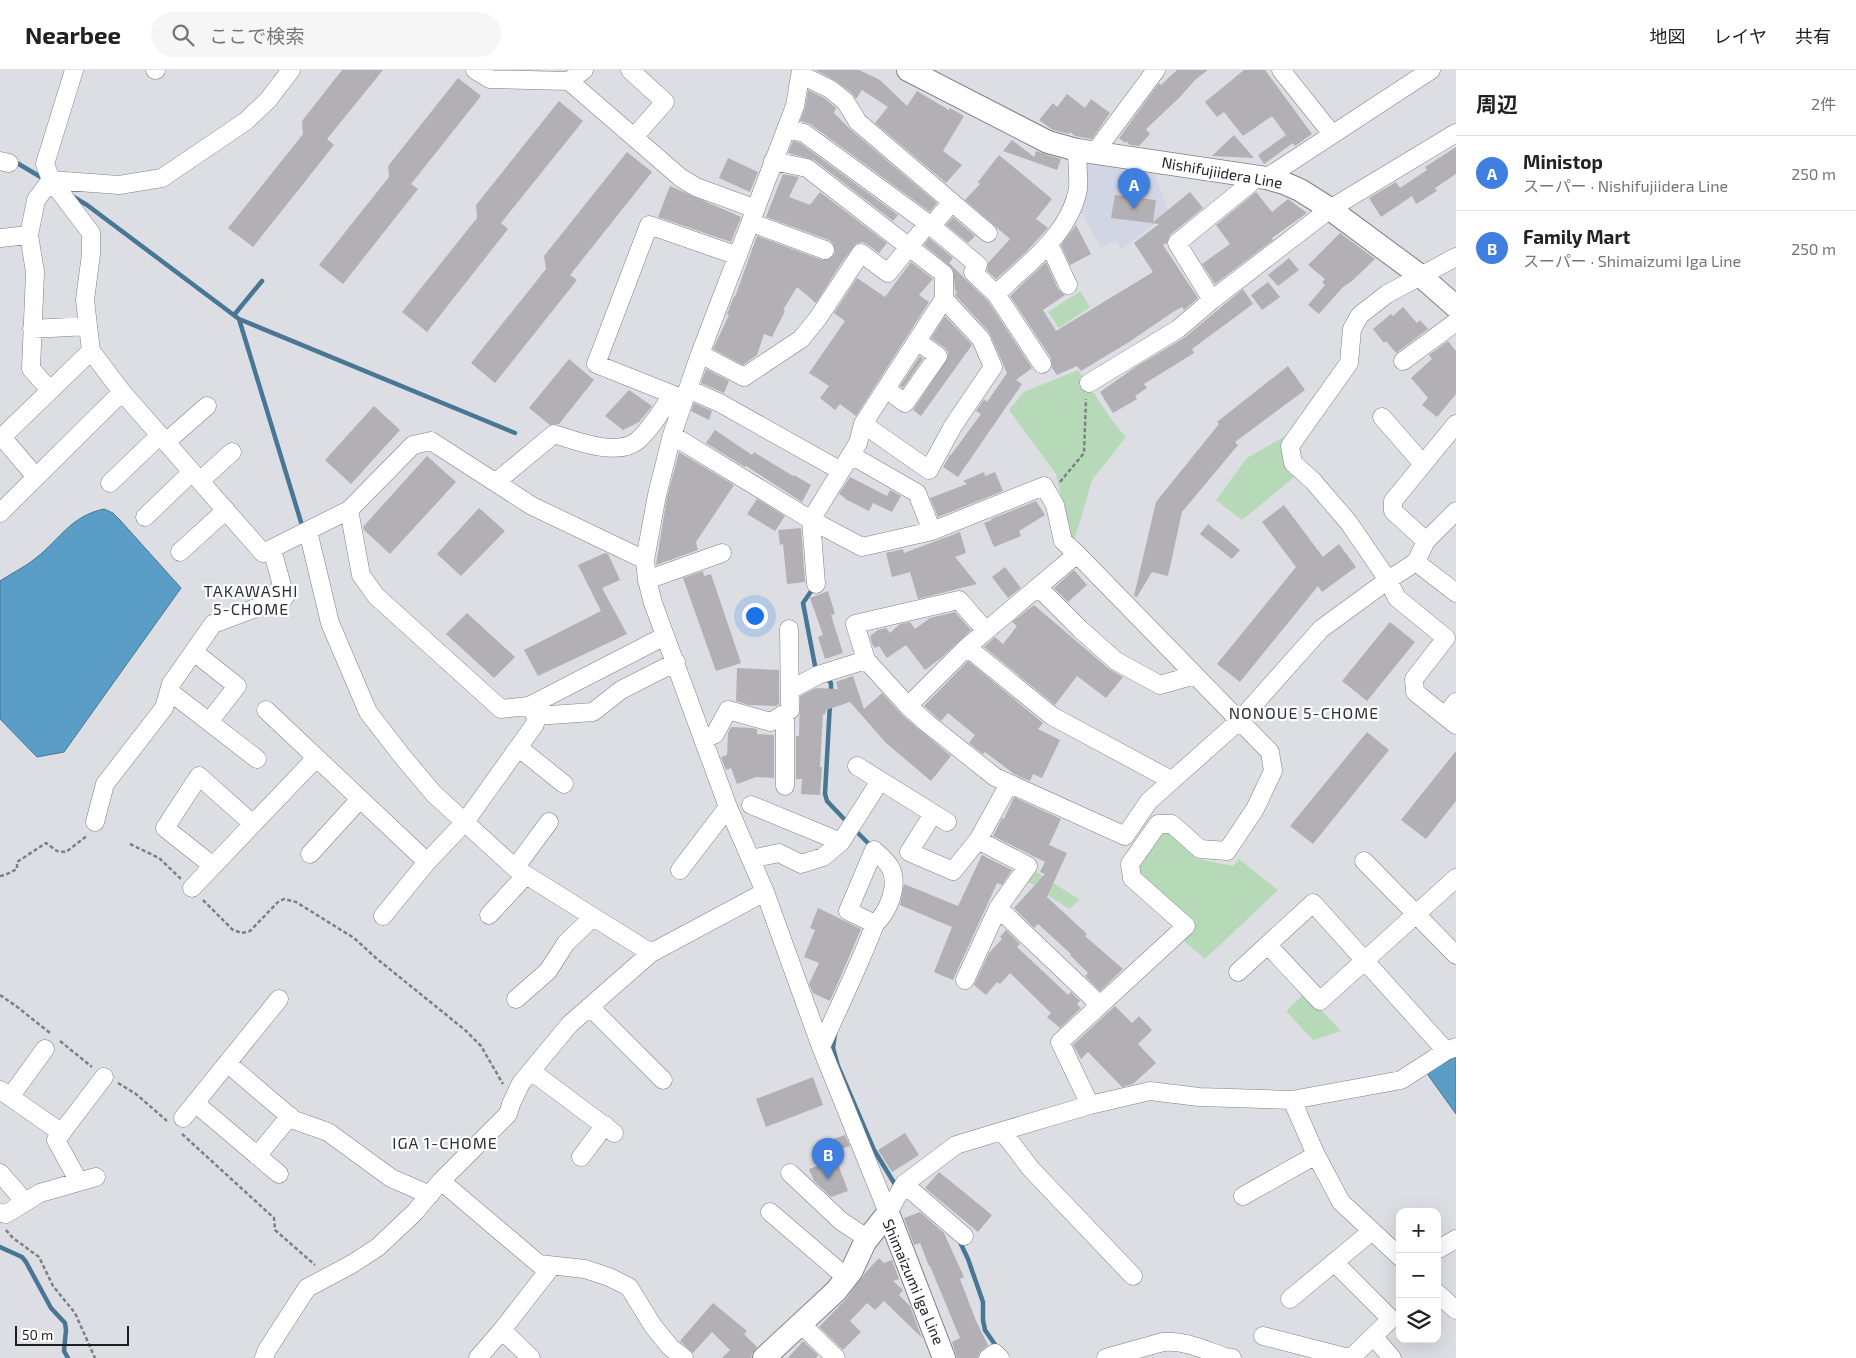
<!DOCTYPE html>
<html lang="ja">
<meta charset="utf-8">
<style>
:root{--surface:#fff;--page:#f6f6f6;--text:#222;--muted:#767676;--line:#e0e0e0;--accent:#267eac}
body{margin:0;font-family:"Exo 2","Noto Sans JP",sans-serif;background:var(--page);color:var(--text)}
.controls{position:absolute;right:15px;bottom:15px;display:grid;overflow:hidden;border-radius:10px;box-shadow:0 5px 20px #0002}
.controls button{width:45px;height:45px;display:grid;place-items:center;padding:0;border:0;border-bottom:1px solid var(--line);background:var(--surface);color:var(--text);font:25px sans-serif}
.scale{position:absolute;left:15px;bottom:12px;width:114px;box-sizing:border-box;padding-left:5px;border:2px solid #1f1f22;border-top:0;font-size:14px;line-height:18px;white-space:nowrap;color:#1f1f22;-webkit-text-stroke:4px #fff;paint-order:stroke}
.you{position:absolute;left:754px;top:545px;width:18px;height:18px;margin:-12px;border:4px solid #fff;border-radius:50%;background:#1a73e8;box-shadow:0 0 0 8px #1a73e833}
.badge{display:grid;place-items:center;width:32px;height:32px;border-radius:50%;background:var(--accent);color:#fff;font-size:16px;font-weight:700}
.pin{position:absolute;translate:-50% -41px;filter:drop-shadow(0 1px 2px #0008)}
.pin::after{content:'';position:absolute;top:26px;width:18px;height:15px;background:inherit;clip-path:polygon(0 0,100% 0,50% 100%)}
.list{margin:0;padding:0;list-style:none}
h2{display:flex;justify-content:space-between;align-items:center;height:65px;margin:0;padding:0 20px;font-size:21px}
h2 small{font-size:16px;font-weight:400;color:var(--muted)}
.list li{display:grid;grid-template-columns:32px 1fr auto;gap:15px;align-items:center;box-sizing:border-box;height:75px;padding:0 20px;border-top:1px solid var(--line)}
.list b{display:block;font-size:19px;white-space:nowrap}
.list p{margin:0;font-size:16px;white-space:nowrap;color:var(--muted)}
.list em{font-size:16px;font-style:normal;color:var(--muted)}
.icon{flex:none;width:28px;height:28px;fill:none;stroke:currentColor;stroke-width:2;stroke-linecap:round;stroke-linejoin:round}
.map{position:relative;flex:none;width:1456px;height:1288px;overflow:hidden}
header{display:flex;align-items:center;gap:30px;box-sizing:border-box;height:70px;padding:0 25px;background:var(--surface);border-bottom:1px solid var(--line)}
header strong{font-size:24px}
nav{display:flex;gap:28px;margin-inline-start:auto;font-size:18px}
.search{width:350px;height:45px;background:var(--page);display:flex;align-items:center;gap:12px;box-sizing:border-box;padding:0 18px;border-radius:28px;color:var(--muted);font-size:19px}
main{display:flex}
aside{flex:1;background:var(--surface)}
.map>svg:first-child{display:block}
</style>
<header>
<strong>Nearbee</strong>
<div class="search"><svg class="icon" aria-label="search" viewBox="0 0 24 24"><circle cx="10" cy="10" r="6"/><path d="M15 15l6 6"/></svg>ここで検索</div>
<nav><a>地図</a><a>レイヤ</a><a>共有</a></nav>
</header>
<main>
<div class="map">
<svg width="1456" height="1288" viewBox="0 0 1456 1288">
<rect width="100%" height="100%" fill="#dcdee4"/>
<!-- built -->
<path fill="#d2d6e4" d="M1083,90L1153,99L1169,142L1122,179L1116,171L1101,178L1077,135Z"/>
<!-- green -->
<path fill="#b6dab8" d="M1080,221L1090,237L1059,258L1048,242Z
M1078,300L1114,353L1126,367L1092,410L1074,471L1069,462L1056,404L1009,340L1024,322Z
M1292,362L1298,404L1242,450L1216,430L1247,388Z
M1168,763L1197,789L1233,796L1239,789L1278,820L1205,889L1179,867L1195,851L1138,803L1139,793L1163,764Z
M1035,801L1080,830L1069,839L1026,810Z
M1305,923L1341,961L1313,970L1286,941Z"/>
<!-- water -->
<path fill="#5a9dc6" stroke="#487795" d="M104,439L113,443L119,449L181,518L64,682L37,687L0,649V511C12,503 25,497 36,488C61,468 71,446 104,439Z
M1456,987V1044L1428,1005L1434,998Z"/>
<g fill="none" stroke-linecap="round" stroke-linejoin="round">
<!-- stream -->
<path stroke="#487795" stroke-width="4.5" d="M12,90L44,109
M72,126L87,135L239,249L515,363
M234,245L262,211
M239,249L301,452
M814,517L803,533L816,601
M826,608L831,613V623
M830,633L825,724L827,731L846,751
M855,760L872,777
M835,964L833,978L838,996L874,1080L896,1116
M959,1170L968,1189L983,1232V1250L985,1260L998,1279
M0,1177L22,1187L26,1192L51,1238L65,1253L66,1260L64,1281L68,1288"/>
</g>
<!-- building -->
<path fill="#b2afb5" d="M342,0H383L327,69L334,75L253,177L228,158L303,64L302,51Z
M815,0H859L880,10L907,36L917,21L949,40L950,38L964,46L943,81L962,95L946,113L875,53L888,37L862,20L856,29L852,23L836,11Z
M1177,0H1208L1195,10L1180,27L1146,59L1150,64L1139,76L1130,75L1126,71L1125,73L1119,68L1117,71L1159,13L1161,15Z
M1244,0H1265L1312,64L1295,76L1293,73L1264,94L1258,85L1286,65L1272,46L1243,66L1224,42L1217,47L1205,32Z
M458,8L481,26L411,114L418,119L343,214L319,195L389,107L388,96Z
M808,20L824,28L836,38L834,43L851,60L937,133L930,142L810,54L800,51L805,38Z
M1067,24L1085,38L1091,29L1110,43L1092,69L1075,66L1070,62L1069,64L1053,60L1039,50L1053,33L1057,37Z
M559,31L583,51L501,153L508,159L427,262L402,242L477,148L476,135Z
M1234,65L1254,88L1212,86Z
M1012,70L1034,87L1036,81L1061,89L1057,100L1003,81Z
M793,71L800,73L898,145L893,151L814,90L788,83Z
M1456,77V104L1435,118L1437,121L1416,134L1412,126L1381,147L1369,128L1396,112L1400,118L1427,100L1425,97Z
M627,82L652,102L570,205L577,210L495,313L471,293L546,199L544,186Z
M999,85L1052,129L1036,149L1048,158L1026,182L996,209L987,201L988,193L1010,169L965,130L980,114L978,112Z
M728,88L758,102L750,122L719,108Z
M783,104L799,107L789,127L810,135L820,122L887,173L879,183L867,174L862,172L856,174L842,192L816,233L797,217L783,240L785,241L772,267L764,264L757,285L743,295L713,279L729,245L727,244L734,226L735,227L757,166L822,190L831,188L835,183L833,174L829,170L766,147Z
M670,116L741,147L731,172L658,147Z
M1190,122L1203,138L1170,165L1167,173L1163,175L1198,228L1184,240L1182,237L1173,242L1129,272L1081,301L1077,296L1057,305L1052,298L1051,288L1010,226L1046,192L1058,219L1065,225L1043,240L1056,261L1153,202L1134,173L1159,154L1111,148L1115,125L1156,130L1153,152Z
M1256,122L1272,142L1288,129L1307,143L1272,168L1273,170L1215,214L1202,194L1230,174L1216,155Z
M953,147L975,166L968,173L946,155Z
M1076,155L1091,184L1070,195L1061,175Z
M1340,163L1375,189L1352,211L1343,217L1319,244L1308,235L1325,215L1322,212L1325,209L1308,195Z
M929,168L953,188L949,193L988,231L1032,298L1016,310L1022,314L958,407L943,397L950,385H951L981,344L976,341L984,329L987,332L1007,303L989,262L955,225L957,222L955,220L953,199L924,175Z
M1289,188L1299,200L1278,216L1268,205Z
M911,192L933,209L919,225L929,232L856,346L840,334L835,340L820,328L829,316L809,303L845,251L834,243L857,208L885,227Z
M1268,212L1280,227L1262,240L1251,225Z
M1243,219L1253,234L1192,279L1194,283L1144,314L1147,318L1135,326L1137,329L1113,343L1100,322L1137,296L1184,268Z
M1403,237L1417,253L1420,250L1428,259L1396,283L1386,271L1384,273L1373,259L1391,244L1393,246Z
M945,246L972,275L921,346L913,340L948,287V282L945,278L931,268Z
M1448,271L1456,281V324L1437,347L1422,335L1428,328L1411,308L1432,289L1429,285Z
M920,286L923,289L903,318L900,316Z
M569,289L594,310L559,354L550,355L529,338Z
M1288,296L1305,320L1235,372L1238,375L1182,442L1168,506L1152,502L1137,527L1134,526L1156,432L1219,354L1217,352Z
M706,299L729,311L724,323L701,313Z
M629,320L652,336L639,352L623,360L605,346Z
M694,333L712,341L709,350L691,341Z
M374,336L400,360L351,414L325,390Z
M715,360L752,385L754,382L793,406L794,405L811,415L802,432L746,396L745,397L706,373Z
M679,382L734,415L696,472L698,480L656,495L667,427Z
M427,386L456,412L390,484L364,460L363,457Z
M984,402L985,406L995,402L1003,421L938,447L930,428L967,414L963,411Z
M850,407L887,426L890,420L901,426L892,442L873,433L869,441L845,429V428L839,424Z
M757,429L785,446L775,461L747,444Z
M1036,431L1045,445L1019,461L1021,466L994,477L984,453L992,450L991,449Z
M1284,435L1323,487L1339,474L1356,497L1322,522L1318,516L1240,612L1217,594L1296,497L1262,452Z
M479,438L505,461L461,506L437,484Z
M1208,454L1240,480L1232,489L1200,464Z
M801,458L805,512L787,514L783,474L780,475L778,460Z
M960,462L966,483L955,487L977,514L918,529L910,502L892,507L886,483L903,479L904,483Z
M605,483L608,484L620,510L602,518L627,564L538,606L524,580L601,541L578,495Z
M1005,497L1021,518L1008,528L992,507Z
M1074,500L1087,515L1068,532L1054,518Z
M703,501L704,506L711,504L741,593L716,601L683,508Z
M828,521L835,544L831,545L843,583L825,589L818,567L823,565L810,528Z
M1034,535L1109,599L1123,607L1106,628L1077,606L1055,635L984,577L995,567L1003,574L1017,556L1012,552Z
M955,542L971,560L941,588L925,600L906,575L887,588L879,576L875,578L872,574L870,566L878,560L886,558L890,563L900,554L910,552L915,559L930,548Z
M467,543L515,587L494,608L446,564Z
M1390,552L1415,572L1367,631L1342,611Z
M968,591L1043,653L1038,659L1060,670L1042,708L1033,704L1030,711L1014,704L985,682L983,684L969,673L975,665L948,643L941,651L924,636Z
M737,598L779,600V634L776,636L748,635L736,631Z
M853,606L864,639L882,623L901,644L951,686L931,711L886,673L850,632L826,640L825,644H823L820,697H822L820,725L801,724L802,709H796V666H799L800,626L816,618L838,619L836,612Z
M731,657L752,658L757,659V664L774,665V708L756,707L737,714L731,698L726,700L721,687L727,685L728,663Z
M1367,662L1389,680L1313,774L1290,756Z
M1456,681V731L1426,769L1401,750Z
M1014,727L1061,749L1049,775L1067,783L1047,827L1087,864L1085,866L1123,899L1100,921L1085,906L1088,903L1070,885L1071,884L1038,854L1034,858L1014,838L1045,804L1040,802L1045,792L993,766L1002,748L1004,749Z
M982,785L1012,800L1002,815L997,813L953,910L934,902L952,857L900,835L904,814L958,836Z
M818,838L861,859L830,931L813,923L809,914L819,893L804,887L815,860L810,858Z
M1006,860L1020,874L1017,877L1048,906L1068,925L1071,922L1080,931L1077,934L1081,938L1060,958L1047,947L1051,943L1010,903L1000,914L997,912L986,925L974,915L989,883L1002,869L1000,867Z
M1115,936L1132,953L1139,946L1152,960L1138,974L1156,993L1133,1014L1122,1017L1088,982L1081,989L1073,975Z
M813,1007L823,1035L766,1057L756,1029Z
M905,1063L919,1085L892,1102L878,1080Z
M845,1065L850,1076L825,1084L821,1073Z
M836,1089L848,1121L831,1127L814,1111L809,1099Z
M939,1102L992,1145L978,1162L925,1118Z
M920,1142L944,1163L964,1207L960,1209L976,1251L988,1275L979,1283L978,1288H957L952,1272L960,1268L930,1196H929L920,1173L914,1175L904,1148Z
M879,1188L884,1193L892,1190L899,1209L893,1211L903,1220L899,1225L910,1236L922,1268L884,1231L875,1240L867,1233L850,1251L861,1262L843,1280L819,1257L846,1229L865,1203Z
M713,1233L747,1261L744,1264L757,1277L752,1284L751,1288H722L730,1280L712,1262L693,1283L680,1271Z
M803,1271L818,1285L816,1288H788Z"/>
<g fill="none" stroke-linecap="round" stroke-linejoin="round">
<defs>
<path id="minor" d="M74,0L45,94L51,110L91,163V184L85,230L91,281L122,322L263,483L349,440
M155,0H156
M475,0L490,9L569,11L681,108L696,117L756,139
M630,0L665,32L634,67
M801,0L795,36L700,284L672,365L657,425L645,490L647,510L653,533L728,737L765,822L821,977L888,1143
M1281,0L1332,64
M801,5L830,19L845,31L858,52L988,163
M569,11L584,0
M786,59L804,63L930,155L978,195L973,202L996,224L1042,294
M1095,82L1156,0
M0,91L9,93
M773,91L807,98L944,204V229L863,354L858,373L811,450L816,514
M1266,108L1431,0
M51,110L119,115L162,108L246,51L268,30L291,0
M752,153L825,180
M29,165L35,202L31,299L50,320
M0,168L29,165L36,130L51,110
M1049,174L1068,215
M1456,187L1387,224L1360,245L1352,259L1349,293L1290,376L1293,393L1313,411L1349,453L1388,510L1397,528L1446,568L1414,609L1415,622L1456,655
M996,224C1027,194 1070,164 1078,119C1079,107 1077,93 1077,80
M1212,230L1177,173L1258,107
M32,259L88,256
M700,284L744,307L801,269L818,248L861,183L888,203L925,157L933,154L952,132
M1403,291L1456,252
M1089,313L1178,259L1212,230L1330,139L1456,63
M688,319L720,333L841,401
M886,319L905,333L938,286L917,271
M684,329L596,294L649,155L738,186
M1382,347L1423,394
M863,354L929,400L953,356L993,297L981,269L944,229
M672,365L811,450L862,477L932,461L1044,416L1055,435L1063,471L1077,484L1270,682L1273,701L1255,739L1227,781L1200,779L1172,754H1158L1130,794L1132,808L1186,856L1060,972L1090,1035
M2,367L36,407
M0,369L91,281
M166,372L207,336
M851,385L917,423L932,461
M200,411L232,382
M496,412L554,364C576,371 617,387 637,371C651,359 662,340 672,325
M110,413L160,365
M0,443L122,322
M145,447L192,402
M308,461L330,553L368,642L402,686L434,724L515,798L651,883
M1426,471L1393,441V431L1456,354
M180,482L226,440
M645,490L532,436L431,371L413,375L349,440L361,505L376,526L501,639L529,636L665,566
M1416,492L1456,523
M647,510L722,483
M1038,517L1080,559L1116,591L1160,615L1195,605
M986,561L959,530L855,554L866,590L908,636L927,653L995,707L1125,766L1149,731L1240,650L1321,559L1388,510L1416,492L1426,471L1456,441
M967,577L1052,646L1171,710
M194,582L237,616L209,652
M790,620L818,605L866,590
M169,621L257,689
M908,636L967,577L1077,484
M266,640L427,792
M536,646L593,642L621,620L676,592
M1445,646L1456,632
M704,669L715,664L728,640L771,652L790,640L789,559
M519,678L564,714
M857,696L947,752
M785,716V643
M751,735L841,772
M933,744L909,782L953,801L978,770
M95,752L105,714L164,638L171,614L213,554L285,527L272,479
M874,780C879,785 887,791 890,797C900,815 888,842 875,854L848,841Z
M310,784L360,729
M751,789L779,783L801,794L823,787L841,772L880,711
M1364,791L1456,885
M213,796L165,758L199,706L253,754
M515,798L549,752
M680,800L728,737
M192,818L316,688
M998,838L1100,935
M489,845L526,805
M383,846L427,792L465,752L535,654L536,646L529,636
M1268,875L1320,931L1456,808
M1238,902L1313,833L1446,981
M965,910L998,838L1028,796L978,770L1009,714
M516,929L548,901L566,873L593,847
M590,937L663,1010
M821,977C839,936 859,896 875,854
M227,993L294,1050L328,1062L391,1108L430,1125
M531,1001L614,1063
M0,1020L62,1063
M10,1027L45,979
M1292,1030L1316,1085L1341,1132L1400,1187
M195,1033L279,1104
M183,1048L279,929
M1002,1061L1031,1099L1133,1206
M257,1086L290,1046
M581,1087L605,1055
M0,1103L25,1132
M790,1103L841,1151L868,1169
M441,1111L539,1194L585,1199L609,1207L629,1217L653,1256L670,1277L684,1288
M79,1112L56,1070L104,1007
M904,1114L964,1166
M1243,1126L1316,1085
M770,1142L847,1208
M0,1143L6,1144L40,1123L96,1107
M888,1143L904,1114L956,1075L1002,1061L1090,1035L1150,1021L1199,1027L1292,1030L1401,1010L1446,981L1456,977
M1437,1180L1456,1169
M1334,1192L1391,1249L1351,1288
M1437,1223L1456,1240
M1290,1229L1372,1161
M801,1254L836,1288
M502,1260L531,1288
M1263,1266L1349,1288
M1374,1267L1392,1288
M264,1288L267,1280L307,1218L352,1194L378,1177L415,1142L441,1111L508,1044L511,1034L521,1013L570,954L651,883L765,822
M478,1288L502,1260L552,1196
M988,1288L995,1283L1000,1288
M1106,1288L1163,1272C1185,1270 1205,1280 1225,1287L1232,1288"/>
<path id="major" d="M908,0L1048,72L1077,80L1266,108L1284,113L1300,120L1330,139L1422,207L1456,237
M888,1143L944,1288
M764,1288L836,1221L851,1202L865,1172L888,1143"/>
</defs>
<!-- minor casing -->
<use href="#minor" stroke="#7e8086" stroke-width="19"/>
<!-- major casing -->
<use href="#major" stroke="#7e8086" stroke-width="24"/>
<!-- path -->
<path stroke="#7e7f84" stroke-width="2.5" stroke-dasharray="4 2.5" stroke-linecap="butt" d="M1060,412L1084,383L1086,329
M130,774L159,788L181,809
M0,806L5,805L17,799V792L46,773L57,781L66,782L88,765
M203,830L233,860L242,863L250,861L278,832L284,829L296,832L354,868L376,888L465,960L481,976L503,1014
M0,925L16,936L50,963
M60,971L92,997
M118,1013L136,1024L167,1051
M182,1064L274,1148L275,1160L315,1195
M6,1160L13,1168L39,1187L53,1216L75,1243L95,1288"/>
<!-- minor -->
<use href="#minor" stroke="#fff" stroke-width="18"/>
<!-- major -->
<use href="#major" stroke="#fff" stroke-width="22"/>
</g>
<g text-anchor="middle" stroke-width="4.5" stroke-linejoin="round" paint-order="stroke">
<!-- street labels -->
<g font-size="15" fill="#1f1f22" stroke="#fff">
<text transform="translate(1222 103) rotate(10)" y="5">Nishifujiidera Line</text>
<text transform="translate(913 1212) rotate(67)" y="5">Shimaizumi Iga Line</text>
</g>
<!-- neighbourhood labels -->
<g font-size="16" letter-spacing="1" fill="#303136" stroke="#fff">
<text x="251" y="527">TAKAWASHI<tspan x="251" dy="18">5-CHOME</tspan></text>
<text x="1304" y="649">NONOUE 5-CHOME</text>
<text x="445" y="1079">IGA 1-CHOME</text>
</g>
</g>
</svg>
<div class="controls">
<button>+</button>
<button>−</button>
<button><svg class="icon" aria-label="layers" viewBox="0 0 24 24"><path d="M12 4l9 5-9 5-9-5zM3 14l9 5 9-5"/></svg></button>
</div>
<div class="scale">50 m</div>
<div class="you"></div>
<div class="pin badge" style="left:1134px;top:139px;background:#3f7fe0">A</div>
<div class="pin badge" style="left:828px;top:1109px;background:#3f7fe0">B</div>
</div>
<aside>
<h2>周辺<small>2件</small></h2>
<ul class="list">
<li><span class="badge" style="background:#3f7fe0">A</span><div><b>Ministop</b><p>スーパー · Nishifujiidera Line</p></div><em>250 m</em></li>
<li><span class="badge" style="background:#3f7fe0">B</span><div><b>Family Mart</b><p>スーパー · Shimaizumi Iga Line</p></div><em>250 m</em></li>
</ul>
</aside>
</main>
